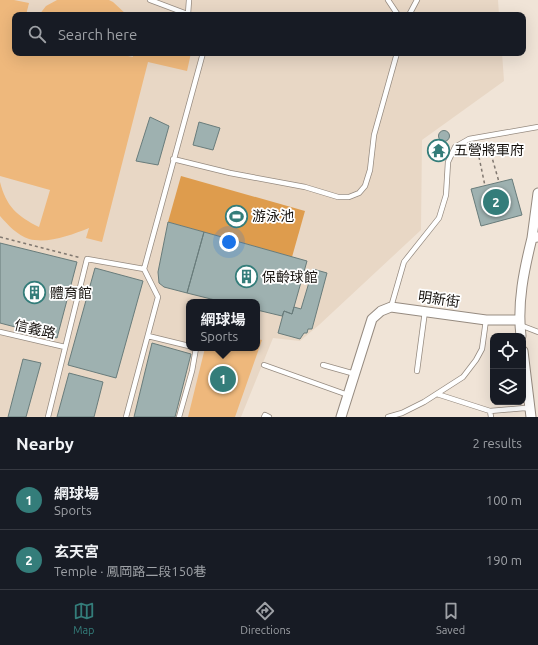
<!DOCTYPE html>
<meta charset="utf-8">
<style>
:root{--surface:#171b24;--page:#20242c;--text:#f1f3f6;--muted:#9ea1a6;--line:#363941;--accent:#347d7a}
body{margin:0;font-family:Ubuntu,"Noto Sans TC",sans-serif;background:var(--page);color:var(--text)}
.controls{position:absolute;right:12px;bottom:12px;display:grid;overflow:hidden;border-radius:8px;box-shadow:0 4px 16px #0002}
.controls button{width:36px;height:36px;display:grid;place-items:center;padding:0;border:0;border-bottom:1px solid var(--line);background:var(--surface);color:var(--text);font:20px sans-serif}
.you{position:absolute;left:229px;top:242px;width:14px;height:14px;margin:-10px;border:3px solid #fff;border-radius:50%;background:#1a73e8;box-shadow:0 0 0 6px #1a73e833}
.badge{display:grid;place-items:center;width:26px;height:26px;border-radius:50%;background:var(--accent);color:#fff;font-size:13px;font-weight:700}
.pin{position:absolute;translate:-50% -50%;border:2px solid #fff;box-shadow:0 1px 4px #0006}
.popup{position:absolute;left:186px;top:299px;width:74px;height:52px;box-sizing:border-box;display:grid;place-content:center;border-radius:8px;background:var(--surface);filter:drop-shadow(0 1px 3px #0005);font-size:13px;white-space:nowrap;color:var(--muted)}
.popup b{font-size:15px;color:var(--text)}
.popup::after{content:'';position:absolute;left:50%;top:100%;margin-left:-8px;border:8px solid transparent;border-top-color:var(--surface)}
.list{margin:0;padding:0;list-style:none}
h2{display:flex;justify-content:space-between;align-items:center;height:52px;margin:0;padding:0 16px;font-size:17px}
h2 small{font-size:13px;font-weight:400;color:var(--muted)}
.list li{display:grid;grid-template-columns:26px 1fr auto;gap:12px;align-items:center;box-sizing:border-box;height:60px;padding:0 16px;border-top:1px solid var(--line)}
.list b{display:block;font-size:15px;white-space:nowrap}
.list p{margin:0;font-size:13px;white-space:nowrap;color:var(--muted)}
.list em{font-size:13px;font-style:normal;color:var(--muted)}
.icon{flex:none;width:22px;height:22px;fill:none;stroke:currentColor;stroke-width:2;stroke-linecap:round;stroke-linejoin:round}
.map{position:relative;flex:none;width:538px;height:417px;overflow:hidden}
.search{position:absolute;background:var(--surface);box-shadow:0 4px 16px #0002;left:12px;right:12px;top:12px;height:44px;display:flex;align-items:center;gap:10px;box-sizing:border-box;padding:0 14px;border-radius:8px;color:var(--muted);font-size:15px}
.sheet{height:172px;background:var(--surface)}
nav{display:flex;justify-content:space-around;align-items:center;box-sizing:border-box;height:56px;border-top:1px solid var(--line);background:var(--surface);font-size:11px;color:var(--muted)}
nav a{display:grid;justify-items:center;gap:2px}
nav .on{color:var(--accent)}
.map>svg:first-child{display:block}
</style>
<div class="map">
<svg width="538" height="417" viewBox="0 0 538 417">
<rect width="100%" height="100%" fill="#f0e4d7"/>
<!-- built -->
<path fill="#e8d7c5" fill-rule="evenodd" d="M0,0H498L499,15H15V53H502L504,81L422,140L421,230L319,325L300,341L273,338L241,417H0ZM189,302H257V348H189Z"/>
<!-- green -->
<path fill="#eeb87c" d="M0,0H14L29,3L26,15H15V53H113L133,57L132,53H191L187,71L148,62L102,242L86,238L89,228C71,235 48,244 29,239C17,235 8,225 0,216V182C6,206 17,216 39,227L50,190L0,176Z
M57,0H109L113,2L127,15H97L85,13V15H39L46,6Z
M257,339L262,340L235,417H188L205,348H257Z"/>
<!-- water -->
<path fill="#de9c4d" d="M181,176L305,211L292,257L168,222Z"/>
<!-- building -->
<path fill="#9eb1b0" stroke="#697c7b" d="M150,117L169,126L158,165L136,161Z
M199,122L220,128L213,150L193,145Z
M438.5 136a5.5 5.5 0 1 1 11 0a5.5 5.5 0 1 1-11 0Z
M435,145H443V155H436Z
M512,179L522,215L481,226L471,189Z
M168,222L204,232L187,293L164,287L159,283L158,272Z
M204,232L307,261L292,314L284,311L282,316L257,310V302H223L187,293Z
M0,243L77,262L57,338L0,323Z
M95,268L143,281L116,378L68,365Z
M313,269L327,273L312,329H308L307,333H304L300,339L278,333L284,311L292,314L294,307L301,309Z
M152,343L191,354L175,417H134Z
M23,359L41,363L26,417H8Z
M69,373L103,382L94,417H57Z"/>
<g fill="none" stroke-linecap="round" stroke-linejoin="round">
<defs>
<path id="lane" d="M150,0L190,15
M388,0L398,15
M188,14L189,0
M409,15L417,0
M173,159L230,173L305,187L338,197H349L359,193L365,186L370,170L374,135L397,53
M391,307L404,262L439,218L446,195L448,162L455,147L469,139L538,127
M520,325L538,332
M0,332L65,347
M148,336L189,346
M264,365L348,395
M323,365L355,374
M417,371L425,311
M437,394L490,411
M48,417L87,259L144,269
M126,417L158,297L144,269L203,53
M179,417L192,371L196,348
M264,417L265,415L269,417
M388,417L402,413L424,402L463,377L476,360L482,349L486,320
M491,417L490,411L525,408L530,410"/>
<path id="street" d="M532,238L538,193
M521,336C517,303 524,270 532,238L538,237
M523,351L531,417
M341,417L372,319L381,311L391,307L486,320H520"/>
</defs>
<!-- lane casing -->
<use href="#lane" stroke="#968b80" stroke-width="6"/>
<!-- street casing -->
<use href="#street" stroke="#968b80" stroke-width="11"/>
<!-- path -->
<path stroke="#807870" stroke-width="1.5" stroke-dasharray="3 3" stroke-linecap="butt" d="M491,154L499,182
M479,157L485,186
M0,237L81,258"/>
<!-- lane -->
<use href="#lane" stroke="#fff" stroke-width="4.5"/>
<!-- street -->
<use href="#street" stroke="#fff" stroke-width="9"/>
</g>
<!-- icons -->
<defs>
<symbol id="temple-ring" viewBox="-11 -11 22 22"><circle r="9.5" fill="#fff" stroke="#347d7a" stroke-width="1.5"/><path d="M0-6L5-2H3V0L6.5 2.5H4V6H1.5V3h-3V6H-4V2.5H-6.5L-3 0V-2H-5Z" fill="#347d7a"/></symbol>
<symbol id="stadium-ring" viewBox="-11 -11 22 22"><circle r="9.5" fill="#fff" stroke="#347d7a" stroke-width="1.5"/><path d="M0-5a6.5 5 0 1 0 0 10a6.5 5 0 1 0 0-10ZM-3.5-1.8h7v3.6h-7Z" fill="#347d7a"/></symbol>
<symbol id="building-ring" viewBox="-11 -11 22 22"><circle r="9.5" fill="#fff" stroke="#347d7a" stroke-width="1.5"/><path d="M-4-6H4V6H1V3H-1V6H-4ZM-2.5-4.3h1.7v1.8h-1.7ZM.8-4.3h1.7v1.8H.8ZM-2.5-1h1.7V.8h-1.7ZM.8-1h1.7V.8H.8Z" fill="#347d7a"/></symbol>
</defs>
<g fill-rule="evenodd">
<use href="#temple-ring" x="426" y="138" width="25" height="25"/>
<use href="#stadium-ring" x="224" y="204" width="25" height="25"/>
<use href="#building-ring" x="234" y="264" width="25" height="25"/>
<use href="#building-ring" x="22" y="280" width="25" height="25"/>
</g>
<g text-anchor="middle" stroke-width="3.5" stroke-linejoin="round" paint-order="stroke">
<!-- poi labels -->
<g font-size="14" fill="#14100c" stroke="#fff" text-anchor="start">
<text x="454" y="155">五營將軍府</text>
<text x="252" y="221">游泳池</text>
<text x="262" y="282">保齡球館</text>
<text x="50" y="298">體育館</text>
</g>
<!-- street labels -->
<g font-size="14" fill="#14100c" stroke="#fff">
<text transform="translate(439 299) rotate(8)" y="5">明新街</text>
<text transform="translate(35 329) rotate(13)" y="5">信義路</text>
</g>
</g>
</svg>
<div class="controls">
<button><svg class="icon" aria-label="locate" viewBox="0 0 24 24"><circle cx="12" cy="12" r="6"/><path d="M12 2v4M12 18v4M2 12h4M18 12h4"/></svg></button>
<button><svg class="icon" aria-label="layers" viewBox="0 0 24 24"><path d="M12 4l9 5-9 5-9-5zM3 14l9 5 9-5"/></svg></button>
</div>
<div class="you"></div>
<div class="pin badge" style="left:223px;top:379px">1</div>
<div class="popup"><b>網球場</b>Sports</div>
<div class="pin badge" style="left:496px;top:202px">2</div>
<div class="search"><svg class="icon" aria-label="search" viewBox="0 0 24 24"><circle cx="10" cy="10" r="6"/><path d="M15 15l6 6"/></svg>Search here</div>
</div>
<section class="sheet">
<h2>Nearby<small>2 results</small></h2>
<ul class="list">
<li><span class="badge">1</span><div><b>網球場</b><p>Sports</p></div><em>100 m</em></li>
<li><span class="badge">2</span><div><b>玄天宮</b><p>Temple · 鳳岡路二段150巷</p></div><em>190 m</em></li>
</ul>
</section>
<nav>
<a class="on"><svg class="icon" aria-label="map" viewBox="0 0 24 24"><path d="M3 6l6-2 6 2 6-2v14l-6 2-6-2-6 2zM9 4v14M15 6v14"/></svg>Map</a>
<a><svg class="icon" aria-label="directions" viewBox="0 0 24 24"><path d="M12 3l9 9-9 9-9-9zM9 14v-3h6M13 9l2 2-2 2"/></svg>Directions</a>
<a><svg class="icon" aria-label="saved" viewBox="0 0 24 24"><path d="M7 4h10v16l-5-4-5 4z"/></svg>Saved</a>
</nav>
